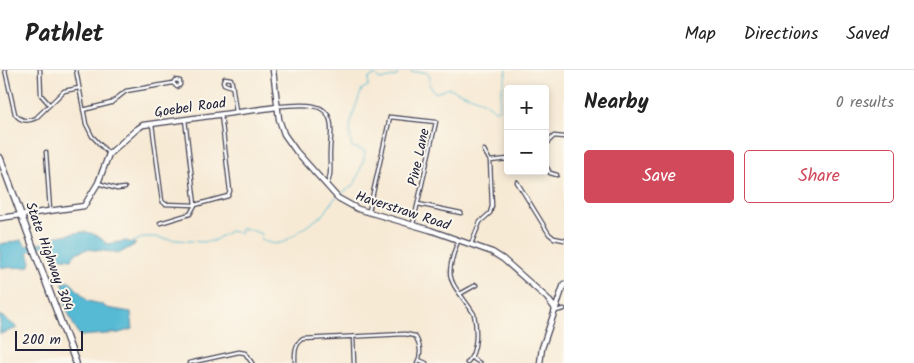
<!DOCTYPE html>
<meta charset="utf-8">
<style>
:root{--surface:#fff;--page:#f2f2f2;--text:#222;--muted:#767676;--line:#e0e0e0;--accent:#d1495b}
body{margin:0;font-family:Kalam,sans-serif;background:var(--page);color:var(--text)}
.controls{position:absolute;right:15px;top:15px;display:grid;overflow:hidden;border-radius:5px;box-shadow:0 2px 8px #0003}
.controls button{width:45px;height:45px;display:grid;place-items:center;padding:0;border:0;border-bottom:1px solid var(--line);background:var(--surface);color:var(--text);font:25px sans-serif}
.scale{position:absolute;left:15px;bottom:12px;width:68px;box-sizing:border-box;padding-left:5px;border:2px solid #22223b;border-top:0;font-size:14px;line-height:18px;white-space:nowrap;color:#22223b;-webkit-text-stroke:4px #fbf7ec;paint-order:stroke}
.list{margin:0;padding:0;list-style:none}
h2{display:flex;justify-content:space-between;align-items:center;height:65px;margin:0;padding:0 20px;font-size:21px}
h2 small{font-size:16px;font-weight:400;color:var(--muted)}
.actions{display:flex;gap:10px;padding:15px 20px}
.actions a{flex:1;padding:11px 0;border:1px solid var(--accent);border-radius:5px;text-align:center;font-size:18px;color:var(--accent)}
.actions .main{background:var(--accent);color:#fff}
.map{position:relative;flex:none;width:564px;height:293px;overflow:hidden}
header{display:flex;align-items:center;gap:30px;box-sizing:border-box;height:70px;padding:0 25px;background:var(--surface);border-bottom:1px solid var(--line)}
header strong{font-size:24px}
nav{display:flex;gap:28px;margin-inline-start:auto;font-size:18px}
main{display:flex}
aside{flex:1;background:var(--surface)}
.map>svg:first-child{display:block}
</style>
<header>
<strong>Pathlet</strong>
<nav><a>Map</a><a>Directions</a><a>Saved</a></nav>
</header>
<main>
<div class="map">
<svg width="564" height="293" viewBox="0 0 564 293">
<rect width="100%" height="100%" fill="#fbf7ec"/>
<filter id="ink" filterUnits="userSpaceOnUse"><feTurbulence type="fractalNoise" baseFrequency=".02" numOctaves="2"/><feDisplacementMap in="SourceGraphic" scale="10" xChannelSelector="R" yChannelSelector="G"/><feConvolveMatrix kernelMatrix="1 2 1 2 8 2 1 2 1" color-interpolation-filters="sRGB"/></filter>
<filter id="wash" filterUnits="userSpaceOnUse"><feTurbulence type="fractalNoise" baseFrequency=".0096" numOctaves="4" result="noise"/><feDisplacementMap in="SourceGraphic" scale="20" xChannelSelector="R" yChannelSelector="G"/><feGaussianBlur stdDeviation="1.12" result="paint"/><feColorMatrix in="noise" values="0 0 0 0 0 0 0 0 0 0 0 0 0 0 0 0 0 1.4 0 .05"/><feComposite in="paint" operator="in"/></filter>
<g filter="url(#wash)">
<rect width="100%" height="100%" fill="#f7ead5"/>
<!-- water -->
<path fill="#56bad4" stroke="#3c6e88" d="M82,162C93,162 99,166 107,174L126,171L136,174L120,183L87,179L76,183L72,189L53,187L44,176L28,182L31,192L30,196C23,198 7,198 0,197V174L22,170L26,176L43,173L46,168Z
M69,211L88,231L101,234L107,238L131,242L133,259L119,263L80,266C69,250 64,232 63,213Z
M0,245L18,258L0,264Z"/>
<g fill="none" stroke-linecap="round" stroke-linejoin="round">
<!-- stream -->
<path stroke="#56bad4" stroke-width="1" d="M409,0L411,2H425L430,6L429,14L435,23L449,18L485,32L495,40L499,39L501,23L507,0
M132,172L145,167H156L165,169L203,172L213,171L230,161L240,163L241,159H248L262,164L260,170L274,174L284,172L324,144L334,129L355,114L364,89L365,81L352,77C346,55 355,40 362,19L368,16L369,8L375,5L381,10L397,6V0"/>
</g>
</g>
<g filter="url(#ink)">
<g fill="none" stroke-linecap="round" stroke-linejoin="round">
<defs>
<path id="street" d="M5,0L15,44C21,52 28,52 36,48L64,21L79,18
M40,0L41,25L49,34
M76,0L86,54L92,66L109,84
M232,17L224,14L223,11L225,8L231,9L232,13L236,42
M279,36C295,36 324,29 330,50C333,60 330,71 330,81C329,92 333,106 326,115
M83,40L111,33L126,21L173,13L177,17L180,15V11L175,10L173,13
M152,54L162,131L165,134L195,135L228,126L230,121L221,45
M545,81L547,73L554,66L564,67
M46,82L50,140
M490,91L508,89
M545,94L550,103L557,105
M517,112L549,164L554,168L564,170
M98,113L117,119L125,118
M418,134L461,143
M369,141L390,47L436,52L413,154
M160,153L190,144L195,135L185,49
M458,171C442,213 452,210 474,244C477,259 478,281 467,293
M471,174L480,152L490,143L492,136L490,91L484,80
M460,224L476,215
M555,241L564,239
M353,267L354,293
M472,288L480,293
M419,290L426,293
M189,293L239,282L245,283L252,293
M295,293C295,283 294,275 303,269L405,264L415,266C420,274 422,284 417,293"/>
<path id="secondary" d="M273,0L279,49L284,64L296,81L338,128L358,139L430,160L492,182L503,189L547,228L554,237L555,241
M0,148L84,136L98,113L109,84L137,59L143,55L277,37
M540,293L542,278L564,214"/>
<path id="primary" d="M0,88L76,293"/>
</defs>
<!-- street casing -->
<use href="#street" stroke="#424052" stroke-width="5"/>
<!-- secondary casing -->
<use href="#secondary" stroke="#424052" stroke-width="7"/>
<!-- primary casing -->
<use href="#primary" stroke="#424052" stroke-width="8"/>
<!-- street -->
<use href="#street" stroke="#fff" stroke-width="2.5"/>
<!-- secondary -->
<use href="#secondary" stroke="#fff" stroke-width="4.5"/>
<!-- primary -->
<use href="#primary" stroke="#fff" stroke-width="5.5"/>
</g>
</g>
<g text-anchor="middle" stroke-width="4" stroke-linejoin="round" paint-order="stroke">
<!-- street labels -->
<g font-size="14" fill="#22223b" stroke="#fbf7ec">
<text transform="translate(190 37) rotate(-8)" y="5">Goebel Road</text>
<text transform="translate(418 87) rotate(-78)" y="5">Pine Lane</text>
<text transform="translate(403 140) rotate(18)" y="5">Haverstraw Road</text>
<text transform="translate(50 186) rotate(70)" y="5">State Highway 304</text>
</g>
</g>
</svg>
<div class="controls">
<button>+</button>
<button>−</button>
</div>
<div class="scale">200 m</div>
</div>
<aside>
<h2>Nearby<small>0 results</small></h2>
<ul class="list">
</ul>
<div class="actions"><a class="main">Save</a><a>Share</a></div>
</aside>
</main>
